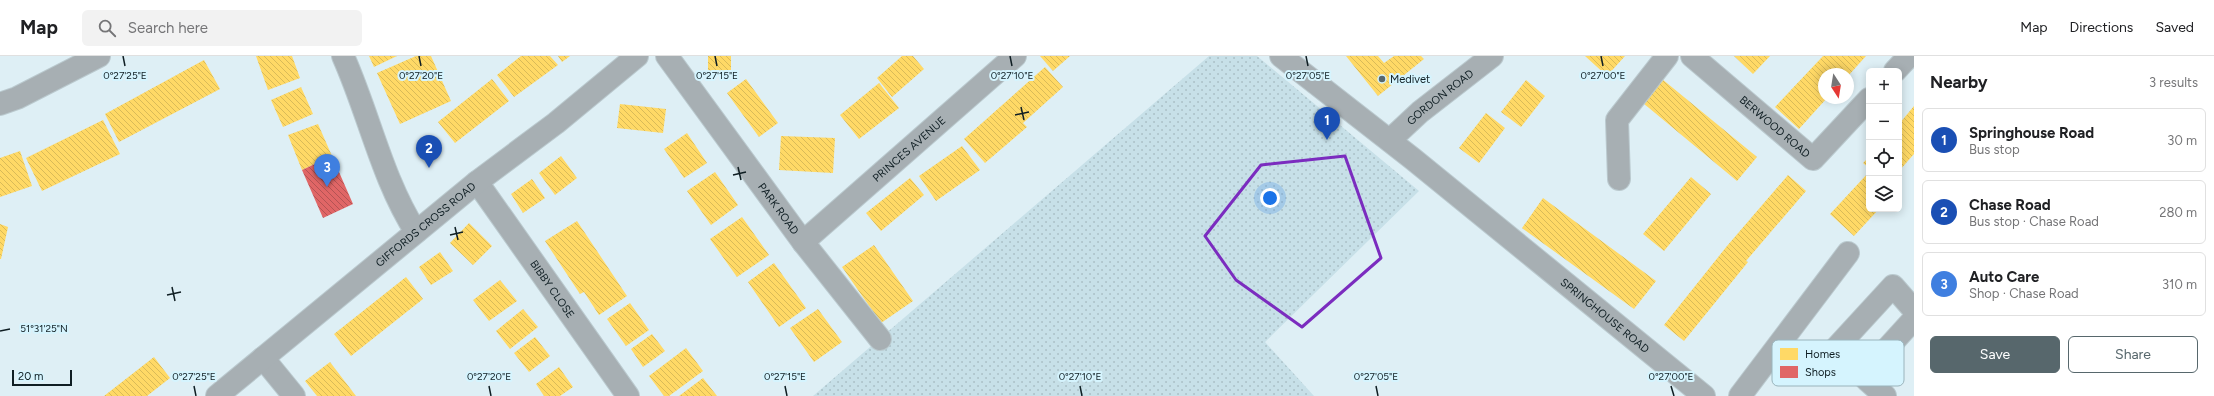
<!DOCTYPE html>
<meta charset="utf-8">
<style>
:root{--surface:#fff;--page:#f2f2f2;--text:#202124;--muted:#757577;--line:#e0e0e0;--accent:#57676c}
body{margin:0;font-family:Figtree,sans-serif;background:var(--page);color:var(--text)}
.controls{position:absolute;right:12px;top:12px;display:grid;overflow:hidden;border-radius:6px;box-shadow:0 2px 10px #0003}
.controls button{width:36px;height:36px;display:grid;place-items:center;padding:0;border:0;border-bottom:1px solid var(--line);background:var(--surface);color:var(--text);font:20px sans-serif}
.compass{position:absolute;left:1818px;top:12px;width:36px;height:36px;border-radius:50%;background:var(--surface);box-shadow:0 2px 10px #0003;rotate:168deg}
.scale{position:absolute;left:12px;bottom:10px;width:60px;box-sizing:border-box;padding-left:4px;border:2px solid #0f1e23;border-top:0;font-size:11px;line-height:14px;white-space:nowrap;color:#0f1e23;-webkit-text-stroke:3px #d5f4fe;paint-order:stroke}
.you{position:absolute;left:1270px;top:142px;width:14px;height:14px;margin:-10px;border:3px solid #fff;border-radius:50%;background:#1a73e8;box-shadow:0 0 0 6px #1a73e833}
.badge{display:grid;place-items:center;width:26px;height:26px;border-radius:50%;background:var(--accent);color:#fff;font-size:13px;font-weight:700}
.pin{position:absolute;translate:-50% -33px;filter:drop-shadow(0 1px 2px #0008)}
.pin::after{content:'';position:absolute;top:21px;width:14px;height:12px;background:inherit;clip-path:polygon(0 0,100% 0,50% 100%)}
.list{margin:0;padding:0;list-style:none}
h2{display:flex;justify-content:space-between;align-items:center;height:52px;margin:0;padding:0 16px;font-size:17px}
h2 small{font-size:13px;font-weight:400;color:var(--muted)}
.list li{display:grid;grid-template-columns:26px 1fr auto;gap:12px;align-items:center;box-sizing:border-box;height:64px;margin:0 8px 8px;padding:0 8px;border:1px solid var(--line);border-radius:6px}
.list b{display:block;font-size:15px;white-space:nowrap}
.list p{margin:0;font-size:13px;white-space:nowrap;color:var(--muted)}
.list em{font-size:13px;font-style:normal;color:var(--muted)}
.actions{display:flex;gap:8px;padding:12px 16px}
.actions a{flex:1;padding:9px 0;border:1px solid var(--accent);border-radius:6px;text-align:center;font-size:14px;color:var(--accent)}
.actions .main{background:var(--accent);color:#fff}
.icon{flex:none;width:22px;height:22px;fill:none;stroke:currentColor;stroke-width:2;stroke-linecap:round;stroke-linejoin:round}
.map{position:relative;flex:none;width:1914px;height:340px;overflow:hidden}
header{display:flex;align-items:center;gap:24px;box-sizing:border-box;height:56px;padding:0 20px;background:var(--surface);border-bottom:1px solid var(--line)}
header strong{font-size:19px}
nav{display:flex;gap:22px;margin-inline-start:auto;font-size:14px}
.search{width:280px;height:36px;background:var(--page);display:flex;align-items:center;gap:10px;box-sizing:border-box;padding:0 14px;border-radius:6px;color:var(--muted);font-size:15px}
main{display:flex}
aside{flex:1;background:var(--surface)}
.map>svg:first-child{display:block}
</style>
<header>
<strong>Map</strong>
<div class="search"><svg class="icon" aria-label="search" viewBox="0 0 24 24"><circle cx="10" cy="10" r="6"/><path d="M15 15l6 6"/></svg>Search here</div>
<nav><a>Map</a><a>Directions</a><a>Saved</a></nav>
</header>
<main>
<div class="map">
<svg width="1914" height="340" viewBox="0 0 1914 340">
<defs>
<pattern id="green-dots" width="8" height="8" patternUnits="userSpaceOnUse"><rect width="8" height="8" fill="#c7e0e8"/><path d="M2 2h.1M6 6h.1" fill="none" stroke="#aac0c7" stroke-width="1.8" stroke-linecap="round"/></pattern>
<pattern id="homes-back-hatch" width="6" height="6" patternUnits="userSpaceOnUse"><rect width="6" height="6" fill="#ffd966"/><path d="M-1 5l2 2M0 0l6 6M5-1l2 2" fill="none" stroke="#d9ba58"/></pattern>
<pattern id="shops-back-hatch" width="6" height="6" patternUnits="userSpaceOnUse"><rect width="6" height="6" fill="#e06666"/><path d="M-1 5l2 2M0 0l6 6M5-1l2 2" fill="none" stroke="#b45354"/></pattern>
</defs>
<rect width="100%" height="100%" fill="#deeff5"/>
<!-- green -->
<path fill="url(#green-dots)" d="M1209,0H1257L1419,135L1265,286L1314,340H813Z"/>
<!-- homes -->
<path fill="url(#homes-back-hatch)" d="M256,0H292L300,22L268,34Z
M369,0H397L374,11Z
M416,0H431L451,45L400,68L377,17Z
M521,0H550L558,9L514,41L497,19Z
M558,0H570L562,6Z
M708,0H731V15H708Z
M902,0H913L924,13L892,41L877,22Z
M1040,0H1070L1053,15Z
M1346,0H1378L1384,7L1394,0H1421L1424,3L1378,40Z
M1585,0H1625L1607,20Z
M1734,0H1770L1753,18Z
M1823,0H1866L1848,20V18H1824V42H1827L1799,73L1775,51Z
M204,4L220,33L119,86L105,58Z
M1045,11L1063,31L1023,67L1027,71L985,107L964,83Z
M492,23L509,45L455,87L438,66Z
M746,23L778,67L759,81L727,37Z
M1662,23L1757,101L1737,125L1643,47Z
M1526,24L1545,40L1521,71L1501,56Z
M879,27L899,52L859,83L840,59Z
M301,31L313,58L283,71L271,44Z
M620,48L666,53L663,77L617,72Z
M1914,50V98L1899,115V68Z
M1486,57L1505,72L1479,107L1459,92Z
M103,64L120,98L42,135L26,102Z
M318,68L332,100L302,114L288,79Z
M687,77L707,107L684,122L664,93Z
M781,80L835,82L833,117L779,114Z
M962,90L980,114L936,145L919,120Z
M20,95L32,130L0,141V102Z
M561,100L577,122L555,139L539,117Z
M1869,101V112L1863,107Z
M715,116L738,149L711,169L687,135Z
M1869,116V153H1879L1854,180L1830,158Z
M1788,119L1806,135L1746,205L1748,206L1684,285L1664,269L1727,190Z
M1691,121L1711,138L1664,195L1643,178Z
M910,122L924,139L881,175L866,157Z
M532,123L545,142L523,157L511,138Z
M1543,142L1656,225L1634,253L1522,172Z
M742,161L769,199L737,221L710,183Z
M577,165L627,240L599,259L584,236L580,238L545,185Z
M469,167L492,190L473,209L450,187Z
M0,168L8,171L1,203H0Z
M874,189L913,245L881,267L842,211Z
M440,196L453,215L431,229L419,211Z
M774,207L806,252L779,271L748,226Z
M406,221L423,243L351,300L334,278Z
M500,224L517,245L489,265L473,244Z
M630,247L649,274L626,290L607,263Z
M523,253L538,271L510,293L496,275Z
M818,253L842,286L814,306L790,272Z
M652,278L665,295L643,311L631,293Z
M535,281L550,300L529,316L514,297Z
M686,292L703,315L669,340H664L649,320Z
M154,301L170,322L147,340H104Z
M330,306L356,340H317L305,325Z
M559,311L573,331L560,340H544L536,328Z
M703,322L717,340H679Z"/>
<!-- shops -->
<path fill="url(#shops-back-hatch)" d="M332,100L353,148L323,162L302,114Z"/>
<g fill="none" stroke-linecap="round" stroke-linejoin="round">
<defs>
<g id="minor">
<path d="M343,0C369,58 382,123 416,176"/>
<path id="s1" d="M667,0L803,186L880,283"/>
<path id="s2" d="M1281,0L1413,103L1704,340"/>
<path id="s3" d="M1692,0L1813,103L1869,43"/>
<path d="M1895,15L1909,0"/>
<path d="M0,48L17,42L99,0"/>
<path id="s4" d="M1390,84L1420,56L1492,0"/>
<path d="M1619,123L1617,64L1667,0"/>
<path id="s5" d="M477,126L628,340"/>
<path id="s6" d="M803,186L1015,0"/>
<path d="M263,302L294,340"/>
<path d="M1863,319L1914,263"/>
<path id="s7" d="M217,340L477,126L556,67L637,0"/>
<path d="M1740,340L1848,197"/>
<path d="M1885,340L1867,324L1836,292L1893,230L1914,254"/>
</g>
</defs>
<!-- minor casing -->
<use href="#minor" stroke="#bac9ce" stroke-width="24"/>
<!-- minor -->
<use href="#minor" stroke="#a7afb3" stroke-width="22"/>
</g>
<!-- marked area -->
<path fill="none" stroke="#7b2cbf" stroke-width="3" stroke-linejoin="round" d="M1345,100L1381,202L1302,271L1236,224L1205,180L1261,109Z"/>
<!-- ticks -->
<path fill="none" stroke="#0f1e23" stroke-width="1.5" d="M123,0L125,10M419,0L421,10M715,0L717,10M1010,0L1012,10M1306,0L1308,10M1601,0L1603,10M1021,51L1024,64M1015,59L1029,56M738,111L741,124M733,119L746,116M455,171L458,184M450,179L463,176M172,231L175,245M167,239L181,236M0,275L10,273M194,330L196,340M489,330L491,340M785,330L787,340M1080,330L1082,340M1376,330L1378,340M1671,330L1674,340"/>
<!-- markers -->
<circle fill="#57676c" stroke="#d5f4fe" stroke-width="1.5" cx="1382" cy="23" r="4"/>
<g text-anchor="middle" stroke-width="4" stroke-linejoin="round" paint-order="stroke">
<!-- poi labels -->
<g font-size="11" fill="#0f1e23" stroke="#d5f4fe" text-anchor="start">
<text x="1390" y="27">Medivet</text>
</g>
<!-- street labels -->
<g font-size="11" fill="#0f1e23" stroke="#d5f4fe">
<text dy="4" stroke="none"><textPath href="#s4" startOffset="66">GORDON ROAD</textPath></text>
<text dy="4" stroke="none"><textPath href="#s3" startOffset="109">BERWOOD ROAD</textPath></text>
<text dy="4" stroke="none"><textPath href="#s6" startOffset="141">PRINCES AVENUE</textPath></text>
<text dy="4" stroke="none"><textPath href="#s1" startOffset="189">PARK ROAD</textPath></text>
<text dy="4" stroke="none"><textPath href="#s7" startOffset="270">GIFFORDS CROSS ROAD</textPath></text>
<text dy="4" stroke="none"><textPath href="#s5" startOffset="131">BIBBY CLOSE</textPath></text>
<text dy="4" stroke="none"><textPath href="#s2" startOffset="415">SPRINGHOUSE ROAD</textPath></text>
</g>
</g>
<!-- legend -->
<rect x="1772" y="284" width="132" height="46" rx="6" fill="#d5f4fe" stroke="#9ab4bc" stroke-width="1"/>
<rect x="1780" y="292" width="18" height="12" fill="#ffd966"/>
<rect x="1780" y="310" width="18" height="12" fill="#e06666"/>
<g font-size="11" fill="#0f1e23">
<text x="1805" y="302">Homes</text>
<text x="1805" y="320">Shops</text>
</g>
<g font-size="10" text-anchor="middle" fill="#0f1e23" stroke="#d5f4fe" stroke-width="4" stroke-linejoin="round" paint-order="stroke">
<text x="125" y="23">0°27'25"E</text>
<text x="421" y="23">0°27'20"E</text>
<text x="717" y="23">0°27'15"E</text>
<text x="1012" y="23">0°27'10"E</text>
<text x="1308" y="23">0°27'05"E</text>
<text x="1603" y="23">0°27'00"E</text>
<text x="44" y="276">51°31'25"N</text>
<text x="194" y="324">0°27'25"E</text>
<text x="489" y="324">0°27'20"E</text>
<text x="785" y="324">0°27'15"E</text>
<text x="1080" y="324">0°27'10"E</text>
<text x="1376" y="324">0°27'05"E</text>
<text x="1671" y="324">0°27'00"E</text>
</g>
</svg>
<div class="controls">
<button>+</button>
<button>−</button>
<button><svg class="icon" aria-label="locate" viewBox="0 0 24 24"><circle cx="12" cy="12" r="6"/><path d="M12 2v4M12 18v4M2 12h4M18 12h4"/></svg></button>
<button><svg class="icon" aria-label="layers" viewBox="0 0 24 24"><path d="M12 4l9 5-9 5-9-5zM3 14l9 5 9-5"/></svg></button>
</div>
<svg class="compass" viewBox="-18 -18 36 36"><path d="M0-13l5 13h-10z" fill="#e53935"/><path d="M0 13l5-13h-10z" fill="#757577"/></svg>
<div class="scale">20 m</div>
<div class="you"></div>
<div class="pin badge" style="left:1327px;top:84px;background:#1a4fb4">1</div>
<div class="pin badge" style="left:429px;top:112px;background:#1a4fb4">2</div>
<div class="pin badge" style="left:327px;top:131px;background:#3f7fe0">3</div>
</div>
<aside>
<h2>Nearby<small>3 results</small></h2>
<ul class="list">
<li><span class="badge" style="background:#1a4fb4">1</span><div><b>Springhouse Road</b><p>Bus stop</p></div><em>30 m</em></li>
<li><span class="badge" style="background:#1a4fb4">2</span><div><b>Chase Road</b><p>Bus stop · Chase Road</p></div><em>280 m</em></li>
<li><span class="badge" style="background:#3f7fe0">3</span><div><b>Auto Care</b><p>Shop · Chase Road</p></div><em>310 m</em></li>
</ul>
<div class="actions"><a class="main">Save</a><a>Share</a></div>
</aside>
</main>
